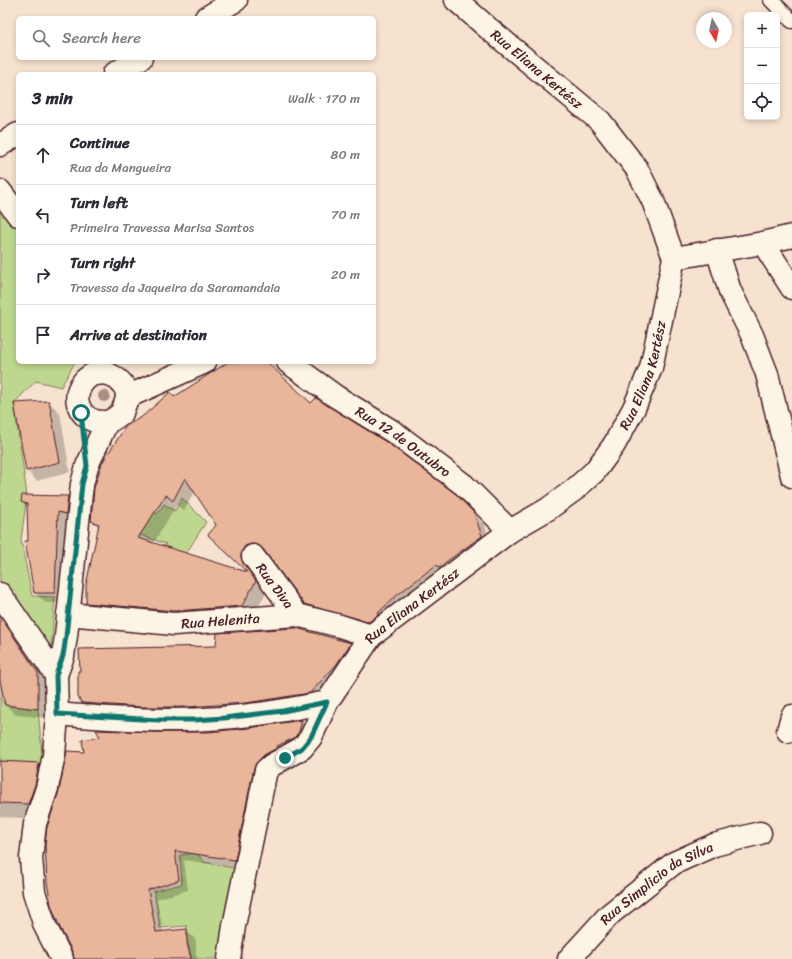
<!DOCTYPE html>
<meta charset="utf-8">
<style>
:root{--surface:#fff;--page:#f2f2f3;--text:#2b2b33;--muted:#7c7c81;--line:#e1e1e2}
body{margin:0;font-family:Sriracha,sans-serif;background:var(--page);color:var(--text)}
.controls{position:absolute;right:12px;top:12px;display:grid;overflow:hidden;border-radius:6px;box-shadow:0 2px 6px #0003}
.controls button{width:36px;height:36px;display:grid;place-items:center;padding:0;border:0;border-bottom:1px solid var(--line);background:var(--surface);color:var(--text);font:20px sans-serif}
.compass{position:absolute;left:696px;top:12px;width:36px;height:36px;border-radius:50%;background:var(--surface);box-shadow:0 2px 6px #0003;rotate:171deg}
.stop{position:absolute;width:12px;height:12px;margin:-9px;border:3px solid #0f766e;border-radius:50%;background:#fff}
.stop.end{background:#0f766e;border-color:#fff;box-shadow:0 1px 4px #0008}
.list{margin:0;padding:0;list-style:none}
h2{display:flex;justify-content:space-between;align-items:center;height:52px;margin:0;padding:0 16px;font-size:17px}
h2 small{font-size:13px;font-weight:400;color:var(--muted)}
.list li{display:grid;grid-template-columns:26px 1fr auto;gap:12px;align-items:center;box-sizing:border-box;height:60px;padding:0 16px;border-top:1px solid var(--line)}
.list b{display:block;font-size:15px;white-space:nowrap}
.list p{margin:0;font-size:13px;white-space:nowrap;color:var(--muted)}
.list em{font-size:13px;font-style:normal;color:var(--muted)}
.icon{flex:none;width:22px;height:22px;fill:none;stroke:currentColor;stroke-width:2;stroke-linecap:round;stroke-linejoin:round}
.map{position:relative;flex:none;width:792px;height:959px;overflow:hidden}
.search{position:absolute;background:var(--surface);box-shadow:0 2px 6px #0003;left:16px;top:16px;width:360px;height:44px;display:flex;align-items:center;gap:10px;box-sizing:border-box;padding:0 14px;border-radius:6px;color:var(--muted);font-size:15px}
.panel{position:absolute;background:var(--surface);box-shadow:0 2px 6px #0003;left:16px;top:72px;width:360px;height:292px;border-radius:6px}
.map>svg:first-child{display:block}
</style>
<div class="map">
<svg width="792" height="959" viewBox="0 0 792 959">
<rect width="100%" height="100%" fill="#f6e2cf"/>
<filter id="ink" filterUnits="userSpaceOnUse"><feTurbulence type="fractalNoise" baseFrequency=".025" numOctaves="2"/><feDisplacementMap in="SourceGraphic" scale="8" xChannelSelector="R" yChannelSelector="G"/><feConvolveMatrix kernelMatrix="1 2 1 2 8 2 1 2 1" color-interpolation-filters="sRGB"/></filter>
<g filter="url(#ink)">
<!-- green -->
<path fill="#bed78e" stroke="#847b5c" d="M0,208L18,225V362H75L61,387L36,381L14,403L27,495L21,540L32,596L55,597L51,649V663L0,583Z
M182,498L206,522L173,574L156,569L166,544L140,535L151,510L157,514L164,504L175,511Z
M0,697L5,705L38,709L43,764L0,761Z
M197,853L204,862L242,870L224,959H192L187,941V926L160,928L154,891L182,884L180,855Z"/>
<!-- shadow -->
<path fill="#0003" fill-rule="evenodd" d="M230,362H264L311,404L455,495L485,525L492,548L380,632L316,615L305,603L269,555L263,554L251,569L254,575L266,592L253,617L98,614L87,603L99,528L92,521L174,398ZM195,491L218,525L250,574L153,544L177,505L184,511Z
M49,402L60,413L70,472L37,481L27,471L15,404Z
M68,497L78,507L65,603H46L35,593L29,542L28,508L22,501Z
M0,613L48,683V718L16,715L6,705L5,696L0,698Z
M296,629L351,644L361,654L320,703L257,713H93L82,703L217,647Z
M302,721L311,730L274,765L244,869L184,860L188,890L157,899L163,932L186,930L196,940V954L198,959H75L85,753L153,733H208L250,729ZM298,731H301L291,743L290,742Z
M0,762L39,764L54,780L44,819L0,817Z"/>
<!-- building -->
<path fill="#e9b59b" stroke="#4a1f2b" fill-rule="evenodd" d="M228,362H267L311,403L316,398L388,443L456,494L474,513L482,536L439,567L436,565L396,596L378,613L379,614L369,622L304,604L263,549L258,545L252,544L245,546L242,551L241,557L243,563L256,581L242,606L174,611L86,603V585L99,524L91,521L94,488L102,463L126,426L143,416L170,392L174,397ZM185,478L216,525L208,535L247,572L138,538L166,495L173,501Z
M49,401L60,462L26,471L14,403Z
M22,495L68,496L66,514L58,512L55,593H34L25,541H28L27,504L21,502Z
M0,616L38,673V709L5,705L0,680Z
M296,628L351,643L336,665L310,693L246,703L187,707H140L82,703L78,697V671H80L79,649L216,646L217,633Z
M302,720L299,732L294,738L277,746V748L264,755L258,761L254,767L235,860L175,851L179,880L148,890L156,932L187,929V943L191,959H74L73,953L60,928L51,905L47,882L45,844L47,827L59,791L67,751L84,752L82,740L100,737L96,730L153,732H208L249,728Z
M0,761L39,763L35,785L28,804L0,803Z"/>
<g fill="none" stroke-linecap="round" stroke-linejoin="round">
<defs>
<path id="lane" d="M771,0L792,21"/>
<g id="street">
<path d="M206,18L236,0"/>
<path d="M114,74L141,58"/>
<path d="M0,145L18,134"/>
<path d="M0,191L18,215"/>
<path d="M763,243L792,288"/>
<path d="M717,250L730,291L752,335L767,374L792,476"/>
<path d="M674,258L763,243L792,236"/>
<path id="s1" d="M288,362L335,396L395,433L464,485L510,531"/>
<path d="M106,373C116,377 128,385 127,398C126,403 123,408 122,413C117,416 111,422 106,422C77,424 67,391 90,376C94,373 101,374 106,373Z"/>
<path d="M127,397L205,362"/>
<path id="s2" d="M253,556L297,615"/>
<path d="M0,594L56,675"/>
<path id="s3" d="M68,614L174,624L297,615L340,626L371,636"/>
<path d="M57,714C92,717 131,720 167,720C221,721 275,713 327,702"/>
<path d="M788,731L792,716"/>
<path d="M62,959L45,926L34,892L31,858L35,824L47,788L54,755L57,714L56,675L63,656L66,636L82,484L87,466L107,422"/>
<path id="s4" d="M229,959L234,926L266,770L272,765L302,748L311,737L327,702L371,636L510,531L548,509L574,490L595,471L614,445L634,408L651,368L674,258L653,201L637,169L600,121L488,28L456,0"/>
<path id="s5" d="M569,959L610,914L674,863L714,845L760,833"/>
</g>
</defs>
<!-- lane casing -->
<use href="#lane" stroke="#4a1f2b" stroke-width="17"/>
<!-- street casing -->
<use href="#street" stroke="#4a1f2b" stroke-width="25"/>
<!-- lane -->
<use href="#lane" stroke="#fcf5e5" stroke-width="14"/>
<!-- street -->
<use href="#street" stroke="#fcf5e5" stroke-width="22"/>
</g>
<!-- trees -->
<circle fill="#a79083" cx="104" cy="396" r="6"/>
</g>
<g fill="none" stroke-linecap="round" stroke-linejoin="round" filter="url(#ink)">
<!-- route -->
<path stroke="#0f766e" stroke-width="5" d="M81,413L87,466L82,484L66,636L63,656L56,675L57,714L159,720H195L224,718L283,711L327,702L311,737L302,748L285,758"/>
</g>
<g text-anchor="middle" stroke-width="3" stroke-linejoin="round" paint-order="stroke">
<!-- street labels -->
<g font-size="14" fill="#4a1f2b" stroke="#fcf5e5">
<text transform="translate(537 69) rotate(40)" y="5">Rua Eliana Kertész</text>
<text dy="5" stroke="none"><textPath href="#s4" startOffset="754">Rua Eliana Kertész</textPath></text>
<text dy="5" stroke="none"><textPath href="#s1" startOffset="140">Rua 12 de Outubro</textPath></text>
<text dy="5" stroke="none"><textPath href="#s2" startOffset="37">Rua Diva</textPath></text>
<text dy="5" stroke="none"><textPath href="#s4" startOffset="418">Rua Eliana Kertész</textPath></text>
<text dy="5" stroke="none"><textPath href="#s3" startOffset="153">Rua Helenita</textPath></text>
<text dy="5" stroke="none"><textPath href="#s5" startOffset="117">Rua Simplicio da Silva</textPath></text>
</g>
</g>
</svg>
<div class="controls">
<button>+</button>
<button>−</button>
<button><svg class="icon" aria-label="locate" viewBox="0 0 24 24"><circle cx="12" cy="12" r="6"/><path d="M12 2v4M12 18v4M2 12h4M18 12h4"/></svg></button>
</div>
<svg class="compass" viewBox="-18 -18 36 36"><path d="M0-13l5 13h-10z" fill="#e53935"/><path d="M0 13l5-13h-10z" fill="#7c7c81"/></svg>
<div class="stop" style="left:81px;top:413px"></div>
<div class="stop end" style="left:285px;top:758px"></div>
<div class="search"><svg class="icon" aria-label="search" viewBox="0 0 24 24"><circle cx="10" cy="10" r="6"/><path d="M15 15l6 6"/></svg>Search here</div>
<section class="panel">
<h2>3 min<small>Walk · 170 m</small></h2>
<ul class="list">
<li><svg class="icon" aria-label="ahead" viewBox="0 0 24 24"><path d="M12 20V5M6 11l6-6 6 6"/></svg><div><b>Continue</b><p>Rua da Mangueira</p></div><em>80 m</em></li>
<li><svg class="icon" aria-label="left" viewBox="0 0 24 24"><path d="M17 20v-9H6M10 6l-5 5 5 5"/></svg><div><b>Turn left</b><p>Primeira Travessa Marisa Santos</p></div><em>70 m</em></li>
<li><svg class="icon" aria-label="right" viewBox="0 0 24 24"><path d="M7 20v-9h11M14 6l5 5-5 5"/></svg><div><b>Turn right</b><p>Travessa da Jaqueira da Saramandaia</p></div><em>20 m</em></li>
<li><svg class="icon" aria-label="arrive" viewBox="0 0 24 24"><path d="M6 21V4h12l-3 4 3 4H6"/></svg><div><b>Arrive at destination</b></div></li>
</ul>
</section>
</div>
